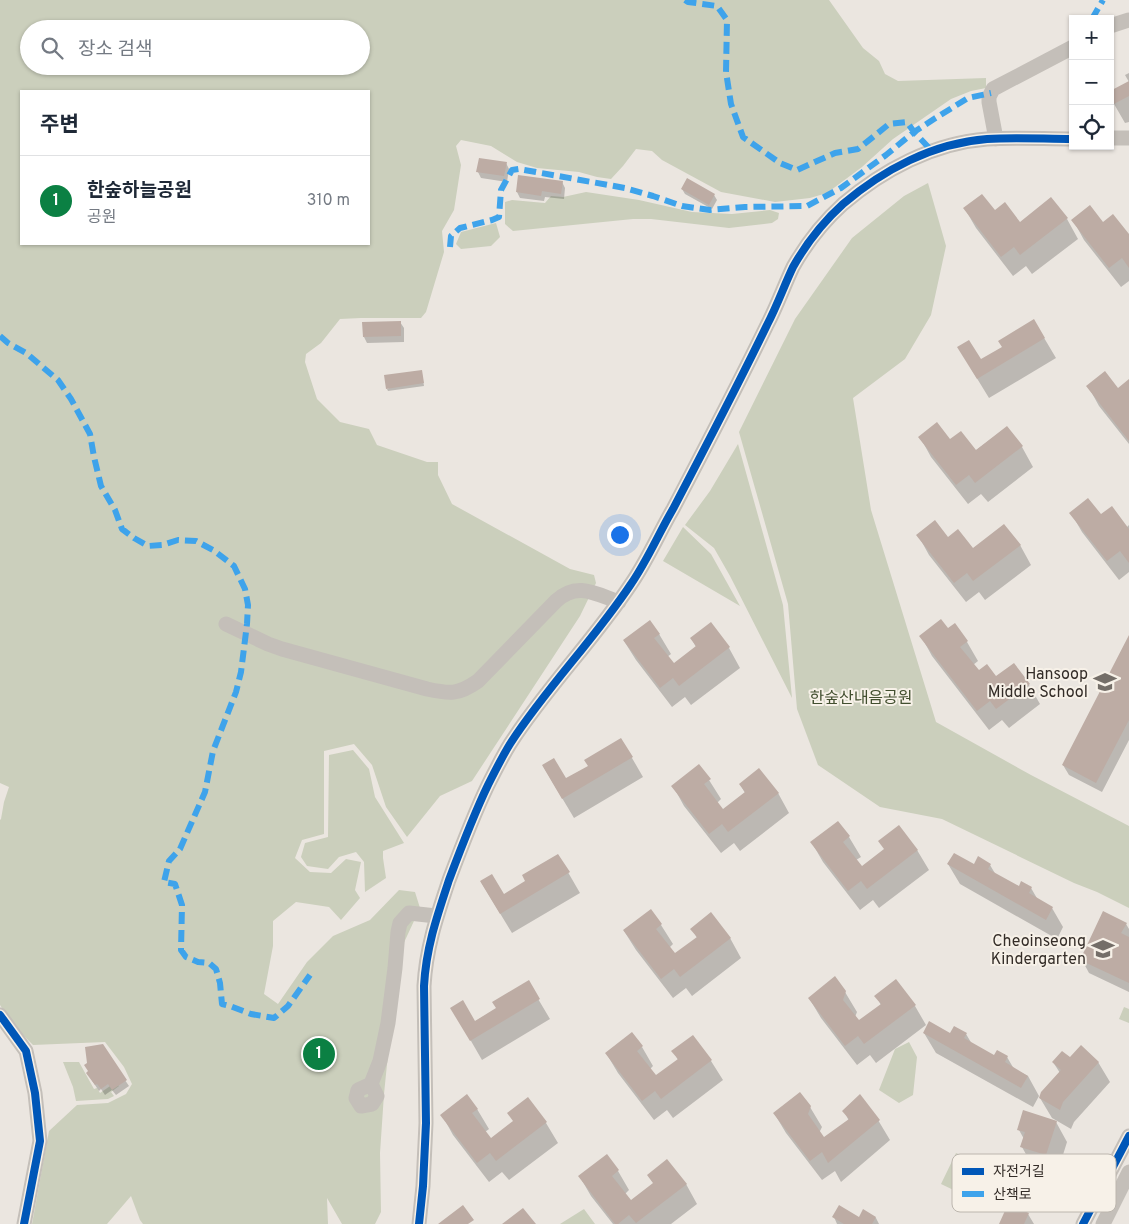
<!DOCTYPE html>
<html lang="ko">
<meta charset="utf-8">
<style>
:root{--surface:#fff;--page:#f6f6f7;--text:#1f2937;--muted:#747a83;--line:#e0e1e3;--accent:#0b8043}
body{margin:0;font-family:Overpass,"Noto Sans KR",sans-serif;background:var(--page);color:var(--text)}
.controls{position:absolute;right:15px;top:15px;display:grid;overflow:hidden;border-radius:0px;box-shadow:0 1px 4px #0004}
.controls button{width:45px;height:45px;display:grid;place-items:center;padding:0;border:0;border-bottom:1px solid var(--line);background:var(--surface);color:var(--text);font:25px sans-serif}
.you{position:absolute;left:619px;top:534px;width:18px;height:18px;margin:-12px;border:4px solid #fff;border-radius:50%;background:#1a73e8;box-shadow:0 0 0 8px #1a73e833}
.badge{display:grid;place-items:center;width:32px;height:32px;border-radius:50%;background:var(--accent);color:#fff;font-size:16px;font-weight:700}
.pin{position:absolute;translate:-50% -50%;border:2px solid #fff;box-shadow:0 1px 5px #0006}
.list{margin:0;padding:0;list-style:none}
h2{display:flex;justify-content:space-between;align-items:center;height:65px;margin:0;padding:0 20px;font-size:21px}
h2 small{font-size:16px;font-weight:400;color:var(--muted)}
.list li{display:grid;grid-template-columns:32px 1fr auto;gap:15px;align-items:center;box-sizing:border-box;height:90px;padding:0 20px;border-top:1px solid var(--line)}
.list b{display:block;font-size:19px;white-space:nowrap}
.list p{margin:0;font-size:16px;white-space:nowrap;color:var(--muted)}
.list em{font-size:16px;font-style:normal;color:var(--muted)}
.icon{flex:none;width:28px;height:28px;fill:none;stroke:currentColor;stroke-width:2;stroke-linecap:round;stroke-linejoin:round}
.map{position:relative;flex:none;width:1129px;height:1224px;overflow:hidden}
.search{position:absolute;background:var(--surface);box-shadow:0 1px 4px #0004;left:20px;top:20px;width:350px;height:55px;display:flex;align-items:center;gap:12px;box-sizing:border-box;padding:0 18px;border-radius:28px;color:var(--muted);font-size:19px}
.panel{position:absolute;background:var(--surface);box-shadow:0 1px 4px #0004;left:20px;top:90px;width:350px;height:155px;border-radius:0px}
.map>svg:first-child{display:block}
</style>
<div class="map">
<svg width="1129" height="1224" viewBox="0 0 1129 1224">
<rect width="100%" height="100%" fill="#ebe6e0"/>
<!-- green -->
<path fill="#cbcfbc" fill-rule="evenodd" d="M0,0H829L863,48L879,61L885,74L898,81L986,78V88L971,91L951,99L893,139L862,167L827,193L810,198L775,202L721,192L662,160L652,151L636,149L623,166L611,179L597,177L579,172L537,168L517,162L491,146L461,140L456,146L461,165L454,210L442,231L444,252L426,312L421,318H361L340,319L321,343L306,354L305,362L317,399L340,422L369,429L377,445L427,462H438V475L452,504L570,569L594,575L596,583L580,616L472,781L440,796L407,837L386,807L372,765L354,744L324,751V834L302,840L295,858L310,872L331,873L346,859L361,862L355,890L360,898L341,920L329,907L296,902L273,921V946L264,994L278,1004L307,962L333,936L370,920L399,890L415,892L420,908L401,949L394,995L384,1094L380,1153L381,1212L375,1224H342L327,1198L328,1224H143L140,1220L131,1196L107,1224H32L49,1131L77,1105L108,1103L126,1094L132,1084L124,1067L105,1042L33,1045L13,1025L0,1005V820L1,819L4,802L9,787L0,783ZM29,29H361V66H29ZM21,91H369V244H21Z
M928,183L946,246L931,315L905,359L853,398L871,510L936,722L1031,775L1129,826V908L1097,892L1074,883L942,819L880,807L818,765L797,709L788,604L739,432L795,319L852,238L904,196Z
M586,192L639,200L692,212L732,214L770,210L779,213L778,219L772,223L729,228L651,219H633L513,231L505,224V202L512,200L545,203L551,196L563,197Z
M496,223L500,237L491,246L461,249L456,244L461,232Z
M738,444L783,605L792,698L730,576L714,548L685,525L710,491Z
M683,527L711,554L740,606L663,561Z
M353,750L369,769L375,797L404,843L383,851V858L386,878L365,892L364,862L356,852L339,857L328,869L307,866L301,857L305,843L328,837L329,755Z
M1124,1007L1129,1009V1023L1119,1019Z
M909,1042L917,1057L913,1095L899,1103L879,1090L895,1049Z
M63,1062H79L94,1089L97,1088L100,1093L116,1082L119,1086L111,1092L114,1096L108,1099L76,1101L73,1087Z
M956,1153L982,1165L966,1196L941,1184Z
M584,1209L595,1224H560Z"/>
<!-- shadow -->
<path fill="#0003" d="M1129,73V122L1125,123L1110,97L1129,82L1125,75Z
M506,163L509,169L507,182L481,178L478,172Z
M520,176L562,182L565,188L564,199L545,197L544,201L520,198L517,192Z
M682,189L714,195L717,200L712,209L685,194Z
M965,209L994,212L1020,223L1067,219L1078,239L1032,274L1026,266L1013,276L976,228Z
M1073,220L1102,224L1128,235L1129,234V281L1121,287L1084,240Z
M1034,321L1056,358L989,398L970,367L1003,347Z
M400,322L404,328V342L367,343L364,337Z
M422,374L424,386L388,391L387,389Z
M1129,382V444L1099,406L1088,386L1118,389Z
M1007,427L1022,447L1033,467L988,502L981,494L968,504L931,457L920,437L975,451Z
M1071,513L1101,516L1126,528L1129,525V572L1119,580L1082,532Z
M918,535L947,538L973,549L1020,545L1031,565L985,600L979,592L966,602L929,555Z
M710,624L729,648L740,668L691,705L685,697L672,707L636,660L624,641L659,634L671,654L667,657L674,665L696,647L691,638Z
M948,630L967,642L978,661L973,665L979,672L996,678L1029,685L1040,704L1009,728L1002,720L989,730L932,656L921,636Z
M1129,638V740L1102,792L1069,775L1063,765Z
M621,739L643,777L574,818L543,766L566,780L589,766Z
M709,780L721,799L717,803L723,811L745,793L740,784L778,793L789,813L740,851L734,843L721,853L684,806L673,786Z
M838,822L849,837L861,857L856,860L862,868L917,850L929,870L879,908L873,900L860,910L823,862L812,843Z
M558,855L580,893L512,933L481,882L504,896L527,882Z
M948,864L974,866L990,865L996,875L1019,888L1022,883L1031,888L1038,900L1052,908L1063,927L1057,939L960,884Z
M650,911L661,925L673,944L669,948L675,955L697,938L692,929L730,938L741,958L692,996L686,988L673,998L636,950L624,931Z
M1126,924L1129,929V992L1089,973L1082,960Z
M528,982L550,1019L482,1060L452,1008L474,1022L498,1008Z
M845,992L857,1012L855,1017L859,1022L881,1005L876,996L915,1006L926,1025L876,1063L870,1055L857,1065L821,1018L809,998Z
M924,1033L950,1034H966L972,1044L995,1057H1007L1014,1069L1028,1076L1039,1096L1033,1107L936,1053Z
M693,1036L711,1061L723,1080L673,1118L667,1110L654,1120L618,1073L606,1053L642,1047L653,1066L650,1069L656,1077L678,1060L673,1051Z
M102,1046L129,1086L116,1095L112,1090L105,1095L101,1089L99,1091L91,1079L89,1064Z
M1070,1059L1098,1062L1110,1082L1074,1122L1071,1129L1052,1118L1040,1098L1060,1073L1053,1062Z
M528,1099L546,1123L558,1143L509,1180L502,1172L489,1182L453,1135L442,1115L477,1109L489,1129L485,1132L491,1140L514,1122Z
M810,1107L822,1127L819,1133L823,1139L849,1121L844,1111L878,1120L890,1140L841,1182L835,1171L822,1180L786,1133L774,1113Z
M1056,1122L1067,1142L1057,1174L1033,1167L1022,1147L1024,1139L1019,1130Z
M607,1156L618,1171L629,1190L625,1194L630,1202L654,1184L648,1175L686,1184L697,1204L671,1224H613L591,1196L580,1177Z
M864,1211L876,1218L879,1224H837L834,1217L860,1219Z
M1028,1214L1034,1224H1000Z"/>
<!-- building -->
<path fill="#bdaca4" d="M1129,81V96L1110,106V91Z
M479,158L507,162L504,176L476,172Z
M518,175L563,181L561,194L542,191L541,196L516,192Z
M687,178L715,194L709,205L681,189Z
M982,194L995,210L1005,202L1020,222L1051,197L1068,218L1020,255L1014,247L1001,257L963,208Z
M1090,205L1103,222L1113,214L1129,234V268L1122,258L1109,268L1071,220Z
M1034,319L1045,338L977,379L957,347L969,340L981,359L1002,347L998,341Z
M401,321V336L363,337L362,322Z
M422,370L424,383L386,389L384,375Z
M1105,371L1118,388L1129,379V441L1086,386Z
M937,422L950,439L961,431L976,450L1007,426L1023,446L975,483L969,475L956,485L918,437Z
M1088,498L1101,514L1112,506L1129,529V563L1120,551L1107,561L1069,513Z
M935,520L948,537L958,529L973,548L1004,524L1021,545L973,581L967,573L954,583L916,535Z
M941,619L948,628L955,623L968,641L960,647L979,670L987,664L996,676L1014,663L1030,684L996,709L990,701L977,711L919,636Z
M650,620L660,634L654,638L674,663L696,646L690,638L711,622L730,647L679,686L673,678L660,688L623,640Z
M1129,635V720L1096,783L1062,765Z
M621,738L633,757L562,799L542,765L554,758L566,778L588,766L584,760Z
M699,764L711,779L704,784L723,809L745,792L739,784L759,768L779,793L728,832L722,824L709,834L671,786Z
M838,821L850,836L843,842L862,866L884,849L878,841L899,825L918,850L867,889L861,881L848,891L810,842Z
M954,853L974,864L978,856L991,864L988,869L1019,886L1021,881L1032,887L1029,893L1053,907L1046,920L947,864Z
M558,854L570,872L500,914L480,881L492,874L504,894L525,881L522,875Z
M651,909L662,924L656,929L675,953L697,937L690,929L711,912L731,938L680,977L674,969L661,979L623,930Z
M1103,911L1127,923L1121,933L1129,937V983L1080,960Z
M835,976L846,991L843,1000L859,1020L881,1004L874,996L896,979L916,1005L864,1044L858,1036L845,1046L808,998Z
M529,980L540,999L470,1041L450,1008L463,1000L475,1021L496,1008L492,1002Z
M929,1021L950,1033L954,1026L967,1033L964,1038L994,1055L997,1050L1008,1056L1005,1062L1028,1076L1021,1088L923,1033Z
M632,1032L643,1046L637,1051L656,1075L678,1059L671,1051L693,1035L712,1060L661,1099L655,1091L642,1101L605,1053Z
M103,1044L127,1080L112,1090L108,1084L101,1089L97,1084L95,1085L86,1073L88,1071L84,1065L87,1063L85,1047Z
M1081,1045L1099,1062L1063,1102L1060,1110L1039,1098L1041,1092L1061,1070L1052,1062L1062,1051L1070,1057Z
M800,1092L811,1106L808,1114L824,1137L849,1119L842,1111L860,1094L880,1120L828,1163L822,1152L810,1161L773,1113Z
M467,1094L478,1109L472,1113L491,1138L513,1121L507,1113L528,1097L547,1122L496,1161L490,1153L477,1163L440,1115Z
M1023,1110L1057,1121L1046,1155L1020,1147L1025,1132L1017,1130Z
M607,1154L619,1170L612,1176L631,1200L653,1183L647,1175L667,1159L687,1184L636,1223L629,1215L618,1224H615L578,1176Z
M1008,1204L1029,1213L1024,1224H999Z
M463,1205L474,1220L468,1224H438Z
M839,1205L859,1217L863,1209L876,1217L872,1224H844L832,1217Z
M523,1208L536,1224H502Z"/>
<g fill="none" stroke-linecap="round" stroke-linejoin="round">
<!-- minor -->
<path stroke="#c4bfb9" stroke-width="15" d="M1110,26L1129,20
M1110,138H1129
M996,139L989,102V97L993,89L1073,47
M226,624L268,644L282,649L427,689C450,694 458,695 478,681L556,601C577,581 596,594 619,602
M0,1015L26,1051L35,1093L40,1141L24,1224
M371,1084L377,1096L372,1104L361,1106L356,1098L358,1090L371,1084L380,1061L388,1023L395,968L398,932L400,923L409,913L436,916
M419,1224L423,1186L426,1123L424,986C426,948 437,916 449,880C461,848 473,816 488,785C495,771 502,757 510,744C546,688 594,640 631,584C647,561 659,533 673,509C705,448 737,387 767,325C777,306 784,286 793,267C806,244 823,222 843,204C883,170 933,143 987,139C1015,137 1044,139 1073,139
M1083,1224L1129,1136
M1103,1224L1129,1172"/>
<!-- quiet -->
<path stroke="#3ea3eb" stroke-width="6" stroke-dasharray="12 6" stroke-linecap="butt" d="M685,0L688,2L717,6L727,20L726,72L731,104L743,137L780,163L797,170L835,153L858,149L889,124L907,122L914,132L932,151
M1092,19L1103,0
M450,247L451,236L460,228L492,220L499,217L501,190L512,170L519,169L625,188L653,196L682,206L710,210L745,207L807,206L841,188L886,155L914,132L934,119L968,98L991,93
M0,336L8,343L26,353L58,380L71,399L90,434L94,457L101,486L115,510L122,529L134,538L148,546L162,545L178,540L196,541L213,550L234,566L245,589L248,605L247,624L241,672L236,692L213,751L205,792L180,849L169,861L164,882L175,884L182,905L181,950L186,957L198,962L209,963L216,969L220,983L222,1004L230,1006L251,1014L274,1018L288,1006L310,975"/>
<defs>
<path id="cycleway" d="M0,1015L26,1051L35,1093L40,1141L24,1224
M419,1224L423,1186L426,1123L424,986C426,948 437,916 449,880C461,848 473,816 488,785C495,771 502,757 510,744C546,688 594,640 631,584C647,561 659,533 673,509C705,448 737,387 767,325C777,306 784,286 793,267C806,244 823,222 843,204C883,170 933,143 987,139C1015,137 1044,139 1073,139
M1083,1224L1129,1136"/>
</defs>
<!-- cycleway casing -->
<use href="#cycleway" stroke="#f7f1e8" stroke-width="11"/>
<!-- cycleway -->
<use href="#cycleway" stroke="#0057b8" stroke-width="8"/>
</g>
<!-- icons -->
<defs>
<symbol id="school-bare" viewBox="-9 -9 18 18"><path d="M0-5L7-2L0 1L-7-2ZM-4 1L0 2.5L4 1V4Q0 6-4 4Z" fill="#746e68" stroke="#f7f1e8" stroke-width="2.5" paint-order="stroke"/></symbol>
</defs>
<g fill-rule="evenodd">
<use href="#school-bare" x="1089" y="666" width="32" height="32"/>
<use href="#school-bare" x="1087" y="933" width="32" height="32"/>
</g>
<g text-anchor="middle" stroke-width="4" stroke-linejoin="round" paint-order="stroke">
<!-- poi labels -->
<g font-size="16" fill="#342d28" stroke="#f7f1e8" text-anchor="end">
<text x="1088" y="679">Hansoop<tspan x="1088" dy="18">Middle School</tspan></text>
<text x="1086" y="946">Cheoinseong<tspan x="1086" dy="18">Kindergarten</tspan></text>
</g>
<!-- park labels -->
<g font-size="16" fill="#424f2f" stroke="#f7f1e8">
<text x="861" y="703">한숲산내음공원</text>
</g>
</g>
<!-- legend -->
<rect x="952" y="1154" width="164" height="58" rx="8" fill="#f7f1e8" stroke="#bcb6ae" stroke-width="1"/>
<rect x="962" y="1168" width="22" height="7" fill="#0057b8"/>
<rect x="962" y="1191" width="22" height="6" fill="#3ea3eb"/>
<g font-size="14" fill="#342d28">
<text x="993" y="1176">자전거길</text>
<text x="993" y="1199">산책로</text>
</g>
</svg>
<div class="controls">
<button>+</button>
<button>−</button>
<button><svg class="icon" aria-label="locate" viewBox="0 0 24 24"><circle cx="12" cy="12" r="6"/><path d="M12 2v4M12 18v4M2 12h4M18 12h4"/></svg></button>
</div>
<div class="you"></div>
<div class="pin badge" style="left:319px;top:1054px">1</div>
<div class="search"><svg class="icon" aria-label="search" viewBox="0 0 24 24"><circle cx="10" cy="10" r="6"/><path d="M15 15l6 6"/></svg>장소 검색</div>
<section class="panel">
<h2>주변<small></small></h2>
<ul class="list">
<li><span class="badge">1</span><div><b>한숲하늘공원</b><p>공원</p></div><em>310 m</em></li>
</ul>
</section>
</div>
